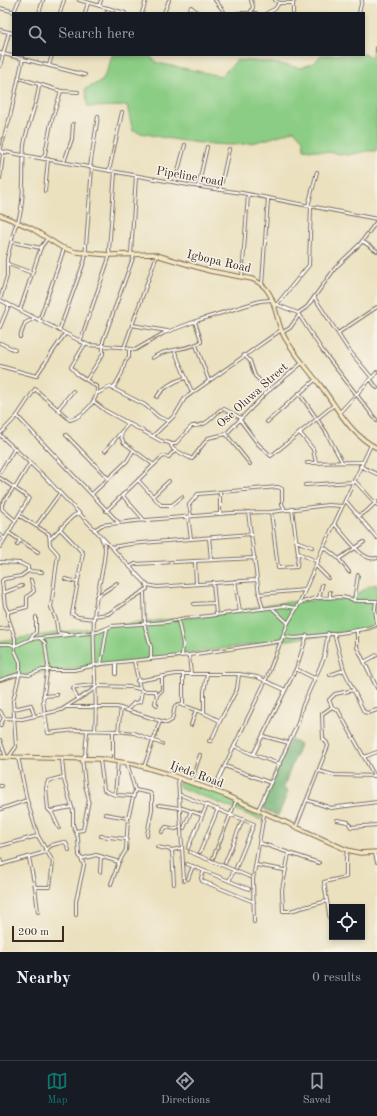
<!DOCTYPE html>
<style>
:root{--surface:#171b24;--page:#242831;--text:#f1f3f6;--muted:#9ea1a6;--line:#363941;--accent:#0f766e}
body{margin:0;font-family:"Old Standard TT",serif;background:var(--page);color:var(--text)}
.controls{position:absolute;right:12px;bottom:12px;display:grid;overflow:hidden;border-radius:0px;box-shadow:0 2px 6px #0003}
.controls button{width:36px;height:36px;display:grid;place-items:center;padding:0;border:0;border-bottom:1px solid var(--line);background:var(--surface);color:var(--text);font:20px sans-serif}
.scale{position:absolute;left:12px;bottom:10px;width:52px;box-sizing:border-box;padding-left:4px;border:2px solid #3b2a1e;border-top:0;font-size:11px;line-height:14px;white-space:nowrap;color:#3b2a1e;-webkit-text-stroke:3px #f7f3e8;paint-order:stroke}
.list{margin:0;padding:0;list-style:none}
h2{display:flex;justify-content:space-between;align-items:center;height:52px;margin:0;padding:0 16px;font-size:17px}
h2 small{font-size:13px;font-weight:400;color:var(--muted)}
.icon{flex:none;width:22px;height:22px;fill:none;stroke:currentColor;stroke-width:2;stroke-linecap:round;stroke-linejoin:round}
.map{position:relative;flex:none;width:377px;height:952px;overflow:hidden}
.search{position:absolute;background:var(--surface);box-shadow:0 2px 6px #0003;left:12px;right:12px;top:12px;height:44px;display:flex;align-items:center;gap:10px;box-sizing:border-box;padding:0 14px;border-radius:0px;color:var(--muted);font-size:15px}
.sheet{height:108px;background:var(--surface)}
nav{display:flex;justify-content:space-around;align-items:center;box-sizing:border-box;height:56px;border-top:1px solid var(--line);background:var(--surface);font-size:11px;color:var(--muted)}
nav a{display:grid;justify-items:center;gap:2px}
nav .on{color:var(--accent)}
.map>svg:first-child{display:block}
</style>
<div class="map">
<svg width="377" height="952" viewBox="0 0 377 952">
<rect width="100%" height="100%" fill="#f7f3e8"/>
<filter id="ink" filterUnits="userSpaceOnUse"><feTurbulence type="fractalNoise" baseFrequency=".025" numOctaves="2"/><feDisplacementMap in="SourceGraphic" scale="8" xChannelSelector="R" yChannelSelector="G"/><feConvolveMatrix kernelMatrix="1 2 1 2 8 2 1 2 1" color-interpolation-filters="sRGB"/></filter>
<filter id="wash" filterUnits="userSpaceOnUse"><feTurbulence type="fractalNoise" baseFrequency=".012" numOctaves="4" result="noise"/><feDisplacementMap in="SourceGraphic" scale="16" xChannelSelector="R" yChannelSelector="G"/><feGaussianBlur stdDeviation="0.9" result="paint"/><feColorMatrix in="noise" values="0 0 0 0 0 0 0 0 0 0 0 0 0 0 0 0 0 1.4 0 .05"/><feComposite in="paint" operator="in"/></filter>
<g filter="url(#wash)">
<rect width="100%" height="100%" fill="#ebe1bf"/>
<!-- green -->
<path fill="#8ccd85" stroke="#647c52" d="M377,46V151H367L348,155L304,149L303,140L294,130C277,137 250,145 231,145C198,144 165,139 133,131L127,106L88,107L85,89L102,81L109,66L112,55H148L158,63L221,76L237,60L268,62L301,68L315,62L321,55L364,54L371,57L374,47Z
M377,584V628L41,673L0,680V641L100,627L228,613L277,603L352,598L369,586Z
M179,780L217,793L262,813L261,820L179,787Z"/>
<!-- forest -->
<path fill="#71b072" stroke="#566d48" d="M291,739L300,745L283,788L288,792L278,816L264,809C265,788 282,759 291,739Z"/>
</g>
<g filter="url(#ink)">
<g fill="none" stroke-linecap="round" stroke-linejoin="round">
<defs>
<path id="street" d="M79,0L125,13
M215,0L225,13
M275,0L279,3H293
M99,6L101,0
M0,8L19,13
M14,12L19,0
M251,12L253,7L251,0
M39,13L43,0
M60,13L64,0
M85,13L88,3
M107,13L109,8
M142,13L146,0
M164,13L169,0
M187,13L191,7L198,13
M237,13H256
M267,13L275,9L279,3
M293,13V3L295,0
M359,13L362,0
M0,30L13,33
M377,51V48
M0,53L85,75
M49,65L52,55
M0,66L9,32
M19,78L61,91L78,92
M0,151L194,186L242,193L377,219
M42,158L45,154L51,123L61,91
M64,162L72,139L73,124
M90,167L98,116
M109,171L122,112
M0,179L3,154L0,151L10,117L23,58
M175,182L185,145
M198,187L207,147
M220,190L229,149
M45,191L48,159
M308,206L317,172
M362,241L377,251
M12,242L41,248
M131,254L136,176
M8,264L32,273
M242,277L248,195
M262,284L268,199
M314,297L348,349L372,378
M0,300L88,345L121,347L135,350L164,333L199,320L260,301L271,300
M0,300L7,276V259L15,227C26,212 22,165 24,145C27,125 37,106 39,86
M273,303L298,313
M278,303L309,265L311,207
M20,310L41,247L47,239
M299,315L322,350L377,421
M39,321L64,249
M132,325L167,331
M0,327L9,305
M59,331L85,259L92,167
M283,332L290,328L299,315L298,313L307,307L336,267L360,244L377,221
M338,333L377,307
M20,337L25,323L33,319
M80,342L110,255L109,250L115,172
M0,343L15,350
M196,345L209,381
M124,348L157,255
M175,352L192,392
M244,355L250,361L255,376L270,390
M152,358C165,348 186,351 201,342V340L195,322
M0,366L36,376L65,334
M87,379L103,354V341L134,255
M371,380L377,388
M113,389L122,373L125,362L129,357V350
M98,393L110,387L145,405L159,417L169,421
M299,393L326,432L342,462
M157,397C163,387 175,381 185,378
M93,401L106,411L161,441L170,443L173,449L192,459L208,438L226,434L266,393L302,363
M58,409L73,391
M340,412L377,372
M17,416L118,522
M240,420L258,444L271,456L334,405
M267,422L315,380
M122,431L121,437L124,443L154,465
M300,433L313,449L316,463
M0,434L17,416L35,389L70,420C82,417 99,400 97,387L77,374L71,367L85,344
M226,434L250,464
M0,435L46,478L146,584L147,589L108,614L94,616
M66,435L108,478
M153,436L175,415L185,398L281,330
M172,444H175L192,426C207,426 210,419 220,410L224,409L241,418
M105,451L129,423
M307,463L362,462
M360,466L377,474
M0,472L15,448
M0,478L29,498L0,547
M138,480L161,505H172L182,497
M354,480L377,505
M305,485L353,482
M14,487L2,504V509L16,521
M15,488L30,463
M92,494L127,461L133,451
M122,495L145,521
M153,496L169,481
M345,500L377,538
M292,509L298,553L318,562
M106,511L163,456L169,457L171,454L176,451
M248,512L259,594L305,590
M271,512L278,568L297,567L298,553
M220,514V492
M20,516L49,534
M191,516L189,505L198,494L278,487L282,489V504L285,510
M358,516L367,511L377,501
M188,517L191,539
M335,525C345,534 362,563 377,558
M36,526L60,493
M60,529L83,553L72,614L78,617L94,619
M94,530L102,525L135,521L231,513L271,512L328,505L342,506
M9,533L38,552
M49,534L50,545L58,554L51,607L56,620L58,633L66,634
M0,535L5,539
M209,538L211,559
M50,539L73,516L79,513
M296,541L312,547
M17,545L20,540
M112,547L130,544L251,534
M324,547L339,559L364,542
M339,559L349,572
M195,561L196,583
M0,562L20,563L28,567V571
M316,566L328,578
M130,567L135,564L255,558
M65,579L77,582
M235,581L240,612
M213,582L216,614
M147,585L157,587L257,580
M3,593L22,586
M144,593L145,627L151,647V658
M259,594L263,609
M96,597L117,583
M319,598L322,585
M330,598V592
M354,601L358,575
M376,601L375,609L377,623
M300,603L316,598L342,597L359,601H377
M194,604L215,603
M272,608L288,623
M8,612L27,607V597L34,591L31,580
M178,620L183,644L182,655
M0,629L12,628
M357,630V647L377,688
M334,633L344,670L364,712L368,713L377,710
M284,637L295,638C310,636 368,632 377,624
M30,639L36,632V617
M41,639L45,643L48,665L43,701L48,733L76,730L118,731L134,733L162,744
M0,644H10L15,646L31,639L98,632L112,626L167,622L185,618L200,617L284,606L297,608
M189,656L191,674
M134,661L140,689
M364,662L377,655
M116,663V674
M101,664L107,629
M296,669L314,678
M330,675L344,670
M0,680L19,674L29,675L42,670H74L101,664L189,655L282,641
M137,681L176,674H239L257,677L285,690
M354,690L335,694L329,700L332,707L338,710L374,775
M43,696L57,695
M77,698L73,688L75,687L95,685
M157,705L155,703L157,695L162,690V678
M183,705V674
M67,707H117L167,723L172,720L175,706L179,704L204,713L220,721L237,689L239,674
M14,709L31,705L34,715
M127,710L134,703L140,702L142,691
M0,711L4,718L0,726
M204,713V692L207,674
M4,718L22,719L61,710L99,686L131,687L140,689L142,691H155L157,695
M191,725L196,710
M95,730C98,692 92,656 94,618C95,595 105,569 105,548C105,545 102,540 101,537
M118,731L121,708
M263,736L289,743
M0,740L6,757
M209,741H211L220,721
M234,746C249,753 264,759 280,764
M254,753L296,669L307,635
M9,757L16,747L13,701L20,672V662L15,651V638L8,617V612L5,606L2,581L4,579L21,576L28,571L42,572
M18,757L27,800L38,836L53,862L50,887H35
M364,757L377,752
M62,759L64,780L73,811V825L78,838L79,855L84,865L76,901V915
M100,760L104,790L115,795L134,796
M113,760V731
M225,766L271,783
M144,767L160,721
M319,771L334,775L377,776
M178,778L184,881
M191,782L200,755
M0,786H2
M135,790L150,793L152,796V809L147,835
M213,790L265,682L288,623L299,604L322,550L371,445
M115,795L118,761
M181,795L254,824L236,868
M307,800L331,808L377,802
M159,805L179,808
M182,808L202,815
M1,809L27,800
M258,810L298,723L302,707L324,658L328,633
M51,811L72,807
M105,814L128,818
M337,820L348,822L351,827L377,825
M296,827L328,746L327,743L323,739L322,714L332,707
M59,828L52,813L48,809L46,788L48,781L63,777
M184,828L191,811
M76,831L83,830L89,800L85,785L82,758L85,755L87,731
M162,832L166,827L176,829L181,826
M101,836L126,839
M260,843L319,863
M0,846L37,836
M157,847L172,850L182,848
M188,848L207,805
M45,850L52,845L64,842L66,843L69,850
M172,850L174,884
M190,852L250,877
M200,852L218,809
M289,853L282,890L283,911H290L327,901
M375,853L377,862
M29,858L35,887L38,912
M213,858L236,801
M0,859L2,865
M81,859L96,855L119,862
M225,863L243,819
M187,864L249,889
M0,865L46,852
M256,865L284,870
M204,871L201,878L202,881L254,902
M100,872L101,856
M188,879L193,866
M229,881L234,870
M111,884L119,862L126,850L128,818L135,790L127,763
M330,920L324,882L346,877V859L347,850
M254,922L253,879L264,814"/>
<path id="secondary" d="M0,215L31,228L61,247L76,252L110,255L153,254L210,271L252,279C279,290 272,315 285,338C295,355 308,369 320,385C338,408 349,434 377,448
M0,757L100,759L134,764L168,774L225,795L347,850L360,853L377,852"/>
</defs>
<!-- street casing -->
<use href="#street" stroke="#796a56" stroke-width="4"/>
<!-- secondary casing -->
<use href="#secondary" stroke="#796a56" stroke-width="5.5"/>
<!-- street -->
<use href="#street" stroke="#fff" stroke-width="2"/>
<!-- secondary -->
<use href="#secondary" stroke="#f7e8c3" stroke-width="3.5"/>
</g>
</g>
<g text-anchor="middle" stroke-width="3" stroke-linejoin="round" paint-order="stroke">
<!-- street labels -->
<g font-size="12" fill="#3b2a1e" stroke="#f7f3e8">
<text transform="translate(190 176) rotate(10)" y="4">Pipeline road</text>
<text transform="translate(219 261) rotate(13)" y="4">Igbopa Road</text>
<text transform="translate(252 395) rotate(-42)" y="4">Ose Oluwa Street</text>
<text transform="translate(197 774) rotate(20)" y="4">Ijede Road</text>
</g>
</g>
</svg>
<div class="controls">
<button><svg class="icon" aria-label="locate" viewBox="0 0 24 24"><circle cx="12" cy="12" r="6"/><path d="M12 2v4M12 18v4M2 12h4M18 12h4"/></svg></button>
</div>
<div class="scale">200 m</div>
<div class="search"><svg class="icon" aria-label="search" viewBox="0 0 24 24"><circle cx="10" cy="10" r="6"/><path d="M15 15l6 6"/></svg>Search here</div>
</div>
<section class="sheet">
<h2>Nearby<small>0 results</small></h2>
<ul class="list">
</ul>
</section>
<nav>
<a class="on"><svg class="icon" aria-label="map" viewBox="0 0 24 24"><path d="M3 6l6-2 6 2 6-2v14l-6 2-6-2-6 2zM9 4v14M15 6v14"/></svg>Map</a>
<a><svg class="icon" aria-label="directions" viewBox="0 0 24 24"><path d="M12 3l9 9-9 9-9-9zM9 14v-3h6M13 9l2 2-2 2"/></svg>Directions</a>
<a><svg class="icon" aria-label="saved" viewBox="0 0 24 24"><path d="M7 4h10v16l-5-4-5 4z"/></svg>Saved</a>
</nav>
